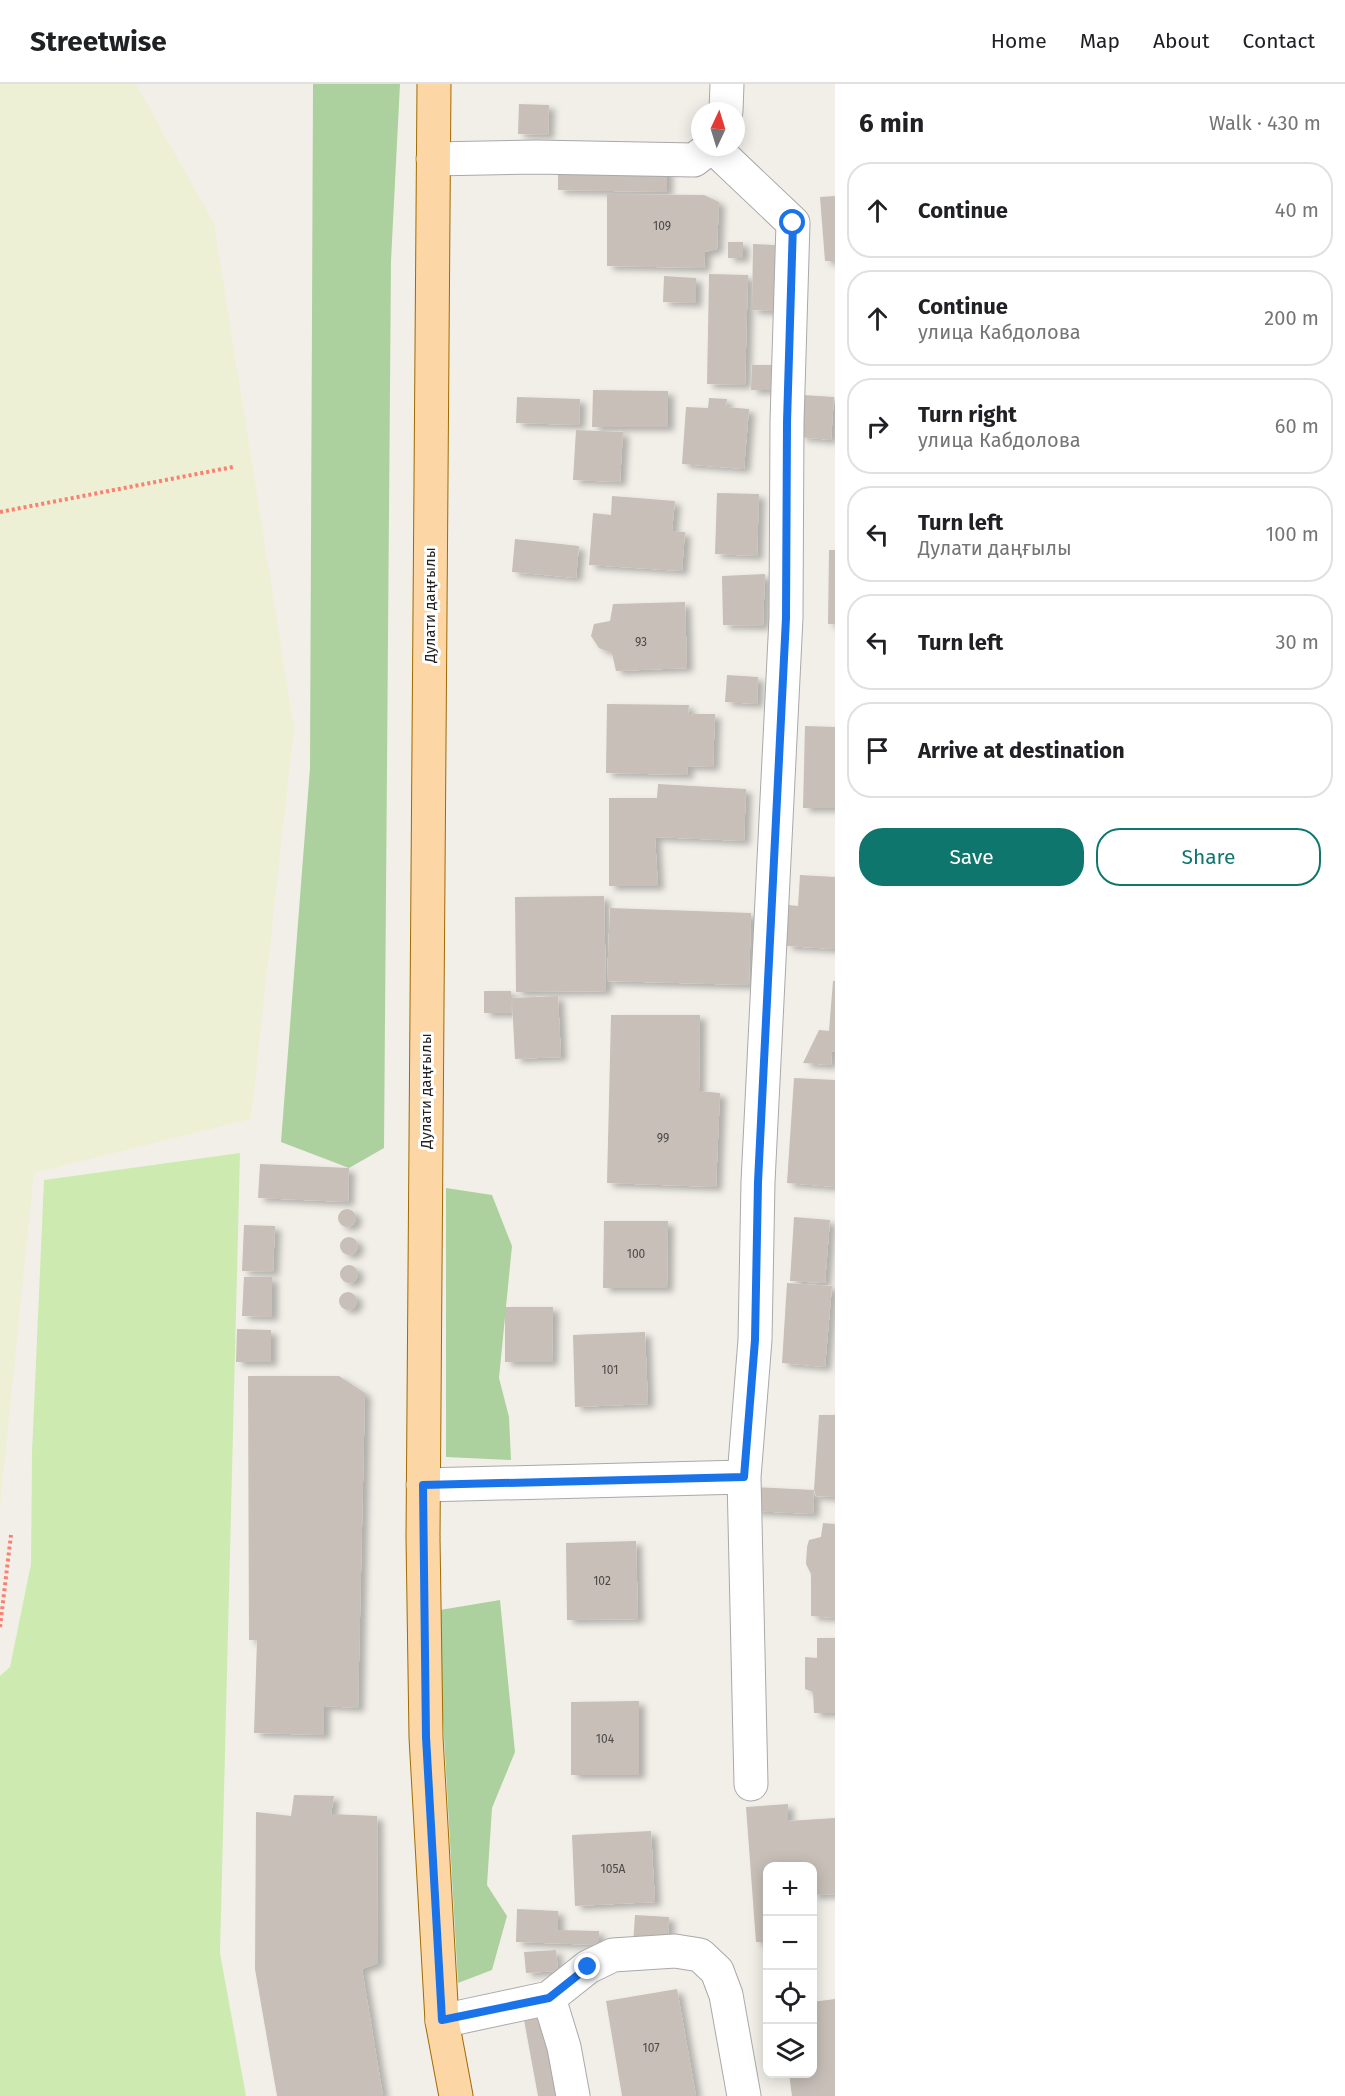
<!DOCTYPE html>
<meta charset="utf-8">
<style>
:root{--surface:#fff;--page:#f6f6f6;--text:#202124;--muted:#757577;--line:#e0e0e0;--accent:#0f766e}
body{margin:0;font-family:"Fira Sans",sans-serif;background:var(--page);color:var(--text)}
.controls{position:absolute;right:18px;bottom:18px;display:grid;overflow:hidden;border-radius:12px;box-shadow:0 3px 15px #0003}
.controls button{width:54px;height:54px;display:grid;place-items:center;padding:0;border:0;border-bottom:2px solid var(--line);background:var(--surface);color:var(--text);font:30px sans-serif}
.compass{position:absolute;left:691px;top:18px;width:54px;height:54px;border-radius:50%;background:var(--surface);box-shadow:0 3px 15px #0003;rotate:4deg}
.stop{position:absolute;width:18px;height:18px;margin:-14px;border:4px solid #1a73e8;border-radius:50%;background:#fff}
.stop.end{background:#1a73e8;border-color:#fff;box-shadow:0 2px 6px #0008}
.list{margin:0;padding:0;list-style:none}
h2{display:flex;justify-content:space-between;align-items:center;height:78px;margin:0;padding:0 24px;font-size:26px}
h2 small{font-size:20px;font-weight:400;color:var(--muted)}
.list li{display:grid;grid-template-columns:39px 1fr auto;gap:18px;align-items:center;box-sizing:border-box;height:96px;margin:0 12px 12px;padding:0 12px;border:2px solid var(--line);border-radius:24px}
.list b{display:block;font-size:22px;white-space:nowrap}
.list p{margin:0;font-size:20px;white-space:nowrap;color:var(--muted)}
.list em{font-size:20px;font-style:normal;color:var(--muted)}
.actions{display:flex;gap:12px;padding:18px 24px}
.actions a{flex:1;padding:14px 0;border:2px solid var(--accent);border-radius:24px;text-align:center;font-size:21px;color:var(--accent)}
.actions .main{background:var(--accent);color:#fff}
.icon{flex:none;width:33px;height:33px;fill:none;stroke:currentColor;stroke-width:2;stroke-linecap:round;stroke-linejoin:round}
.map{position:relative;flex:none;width:835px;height:2012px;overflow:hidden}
header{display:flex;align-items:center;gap:36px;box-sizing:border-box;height:84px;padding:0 30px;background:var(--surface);border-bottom:2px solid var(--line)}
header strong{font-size:28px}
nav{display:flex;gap:33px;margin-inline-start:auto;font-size:21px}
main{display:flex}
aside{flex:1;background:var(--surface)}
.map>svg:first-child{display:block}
</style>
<header>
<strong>Streetwise</strong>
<nav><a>Home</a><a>Map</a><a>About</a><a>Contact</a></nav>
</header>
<main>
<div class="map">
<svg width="835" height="2012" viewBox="0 0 835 2012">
<defs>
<filter id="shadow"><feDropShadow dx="6" dy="4" stdDeviation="3" flood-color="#0004"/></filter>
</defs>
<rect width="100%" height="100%" fill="#f2efe9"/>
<!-- farmland -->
<path fill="#eef0d5" d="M0,0H136L214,139L294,644L251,1035L34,1089L0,1423Z"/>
<!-- grass -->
<path fill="#cdebb0" d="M240,1069L220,1869L246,2012H0V1592L10,1583L31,1480L32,1368L44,1096Z"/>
<!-- forest -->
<path fill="#add19e" d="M313,0H400L391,177L384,1064L349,1084L281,1058L310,684Z
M446,1104L492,1111L512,1162L499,1294L509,1333L511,1376L446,1373Z
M500,1516L515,1668L492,1724L487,1801L507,1832L492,1886L458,1899L441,1599L440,1526Z"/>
<!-- building -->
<path fill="#c7bfb8" filter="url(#shadow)" d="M519,20L549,21L548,51L518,50Z
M558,80L667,83V108L558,106Z
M607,110L704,111L719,118L717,165L705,168L704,184L607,182Z
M835,112V177H825L820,113Z
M728,158H743V174H728Z
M753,160L775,161L774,227L752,226Z
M709,190L748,191L745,301L707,300Z
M664,192L696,194V219L663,218Z
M752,281H776V306H751Z
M593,306L668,307V343H592Z
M803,311L834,313L831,356L800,353Z
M517,313L580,315L579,341L516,339Z
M709,314L727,315L726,323L749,325L744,385L682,380L686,323L708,324Z
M576,346L623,348L620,398L573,396Z
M717,409L759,410L757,472L715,470Z
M612,412L675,417L672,447L685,448L682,487L589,481L593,429L611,431Z
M515,455L579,462L576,494L512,488Z
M829,466H835V540H828Z
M765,490L763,542L723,541L722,492Z
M685,518L687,584L616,587L612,569L599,564L591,552L594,540L610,537L613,520Z
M727,591L758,593L757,620L725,618Z
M607,620L689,621L688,630H715L713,683L687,682L688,691L606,689Z
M805,642L835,643V724H803Z
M658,700L746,705L744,757L655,753L658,802H609V714H657Z
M800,791L835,793V865L786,862L789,821L798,822Z
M604,812L606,907L516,908L515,813Z
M610,824L751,829L749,901L607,897Z
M833,897H835V968L832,967L831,981L803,979L819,946L829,947Z
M484,907H511L512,914L558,912L561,973L515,975L512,915L511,929H484Z
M611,931H700L699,1007L720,1009L716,1103L607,1099Z
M794,994L835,996V1103L787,1099Z
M260,1080L349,1084L348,1118L258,1114Z
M338 1134a9 9 0 1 1 18 0a9 9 0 1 1-18 0Z
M794,1133L830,1136L825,1199L790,1197Z
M604,1137H668L667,1204H603Z
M244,1141L275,1142L273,1188L242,1187Z
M340 1162a9 9 0 1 1 18 0a9 9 0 1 1-18 0Z
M340 1190a9 9 0 1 1 18 0a9 9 0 1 1-18 0Z
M244,1193H272V1233L242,1232Z
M787,1199L832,1202L825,1283L782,1279Z
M339 1217a9 9 0 1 1 18 0a9 9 0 1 1-18 0Z
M505,1223H553L552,1278H505Z
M237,1245L271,1246V1278H236Z
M645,1248L648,1320L575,1323L573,1251Z
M248,1292H339L365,1309L358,1624L324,1622V1651L254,1649L257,1556H249Z
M819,1331H835V1413L816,1412L814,1406Z
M754,1403L814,1406L813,1430L753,1427Z
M823,1439L835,1440V1534L811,1532V1490L806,1480L807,1463L809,1456L821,1453Z
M636,1457L638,1535L567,1536L566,1459Z
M817,1554H835V1629H814L813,1608L805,1605V1573L817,1574Z
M639,1617V1691H571V1618Z
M294,1711L334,1712L331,1730L377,1732L378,1879L362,1885L383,2012H277L255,1885L256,1728L291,1732Z
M788,1720V1737L835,1734V1810L812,1811V1782H768V1859L756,1858L746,1723Z
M651,1747L655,1818L575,1822L572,1751Z
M517,1825L558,1827V1846L599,1847V1861L516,1858Z
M635,1831L669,1833L668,1861L633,1860Z
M556,1866L558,1887L526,1889L524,1868Z
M677,1905L696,2012H622L606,1917Z
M835,1915V2012H792L789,1990H812V1918Z
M543,1933L558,2012H538L524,1936Z"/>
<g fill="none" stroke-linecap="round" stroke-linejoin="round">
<defs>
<path id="minor" d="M726,27L727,0
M713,63L793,139L787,338L786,534L758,1098L755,1256L744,1393L751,1700
M433,75L536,73L694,76L711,63
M423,1401L744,1393
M549,1914L564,1963L573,2012
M442,1937L549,1914L588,1883L613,1871L675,1867L700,1871L717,1887L726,1911L744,2012"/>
<path id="major" d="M434,0L423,1453L426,1653L442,1937L456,2012"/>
</defs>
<!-- minor casing -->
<use href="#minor" stroke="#a9a9a9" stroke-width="35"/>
<!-- major casing -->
<use href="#major" stroke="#a06b00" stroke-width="35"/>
<!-- path -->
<path stroke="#fa8072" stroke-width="4" stroke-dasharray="3 3" stroke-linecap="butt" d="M0,428L233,383
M0,1543L11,1451"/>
<!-- minor -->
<use href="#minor" stroke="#fff" stroke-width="33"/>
<!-- major -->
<use href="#major" stroke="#fcd6a4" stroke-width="33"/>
</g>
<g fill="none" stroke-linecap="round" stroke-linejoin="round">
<!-- route -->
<path stroke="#1a73e8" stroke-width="8" d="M588,1883L549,1914L442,1936L426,1653L423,1401L744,1393L755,1256L758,1098L786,534L787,338L793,139"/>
</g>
<g text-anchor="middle" stroke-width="6" stroke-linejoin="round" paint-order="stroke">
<!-- number labels -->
<g font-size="12" fill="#4b4948">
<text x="662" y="146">109</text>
<text x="641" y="562">93</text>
<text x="663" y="1058">99</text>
<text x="636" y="1174">100</text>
<text x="610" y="1290">101</text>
<text x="602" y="1501">102</text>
<text x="605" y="1659">104</text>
<text x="613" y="1789">105А</text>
<text x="651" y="1968">107</text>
</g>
<!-- street labels -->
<g font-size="15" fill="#222" stroke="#fff">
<text transform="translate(430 521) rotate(-90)" y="5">Дулати даңғылы</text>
<text transform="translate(426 1007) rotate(-90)" y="5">Дулати даңғылы</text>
</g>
</g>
</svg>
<div class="controls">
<button>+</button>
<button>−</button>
<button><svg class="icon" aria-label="locate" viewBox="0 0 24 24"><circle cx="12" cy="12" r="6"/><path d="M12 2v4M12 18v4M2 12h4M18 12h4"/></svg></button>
<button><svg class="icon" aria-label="layers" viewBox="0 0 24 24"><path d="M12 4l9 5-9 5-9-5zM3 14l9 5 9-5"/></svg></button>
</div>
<svg class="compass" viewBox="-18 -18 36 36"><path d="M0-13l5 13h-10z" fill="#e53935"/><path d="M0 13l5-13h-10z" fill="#757577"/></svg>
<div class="stop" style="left:793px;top:139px"></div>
<div class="stop end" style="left:588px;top:1883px"></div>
</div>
<aside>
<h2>6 min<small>Walk · 430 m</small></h2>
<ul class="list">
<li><svg class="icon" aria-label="ahead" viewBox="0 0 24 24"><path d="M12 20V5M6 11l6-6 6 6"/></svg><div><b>Continue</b></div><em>40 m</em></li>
<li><svg class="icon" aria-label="ahead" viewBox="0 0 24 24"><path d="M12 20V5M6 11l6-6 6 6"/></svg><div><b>Continue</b><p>улица Кабдолова</p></div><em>200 m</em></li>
<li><svg class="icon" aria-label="right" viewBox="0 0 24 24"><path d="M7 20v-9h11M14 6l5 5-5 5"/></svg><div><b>Turn right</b><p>улица Кабдолова</p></div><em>60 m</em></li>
<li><svg class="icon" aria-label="left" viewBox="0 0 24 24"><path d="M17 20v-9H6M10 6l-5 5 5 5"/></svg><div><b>Turn left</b><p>Дулати даңғылы</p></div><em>100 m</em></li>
<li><svg class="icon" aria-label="left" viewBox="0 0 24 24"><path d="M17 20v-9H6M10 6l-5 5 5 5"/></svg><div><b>Turn left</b></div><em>30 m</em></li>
<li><svg class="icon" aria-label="arrive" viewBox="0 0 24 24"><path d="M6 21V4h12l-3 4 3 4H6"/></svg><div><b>Arrive at destination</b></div></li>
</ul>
<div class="actions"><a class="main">Save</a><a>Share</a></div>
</aside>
</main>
